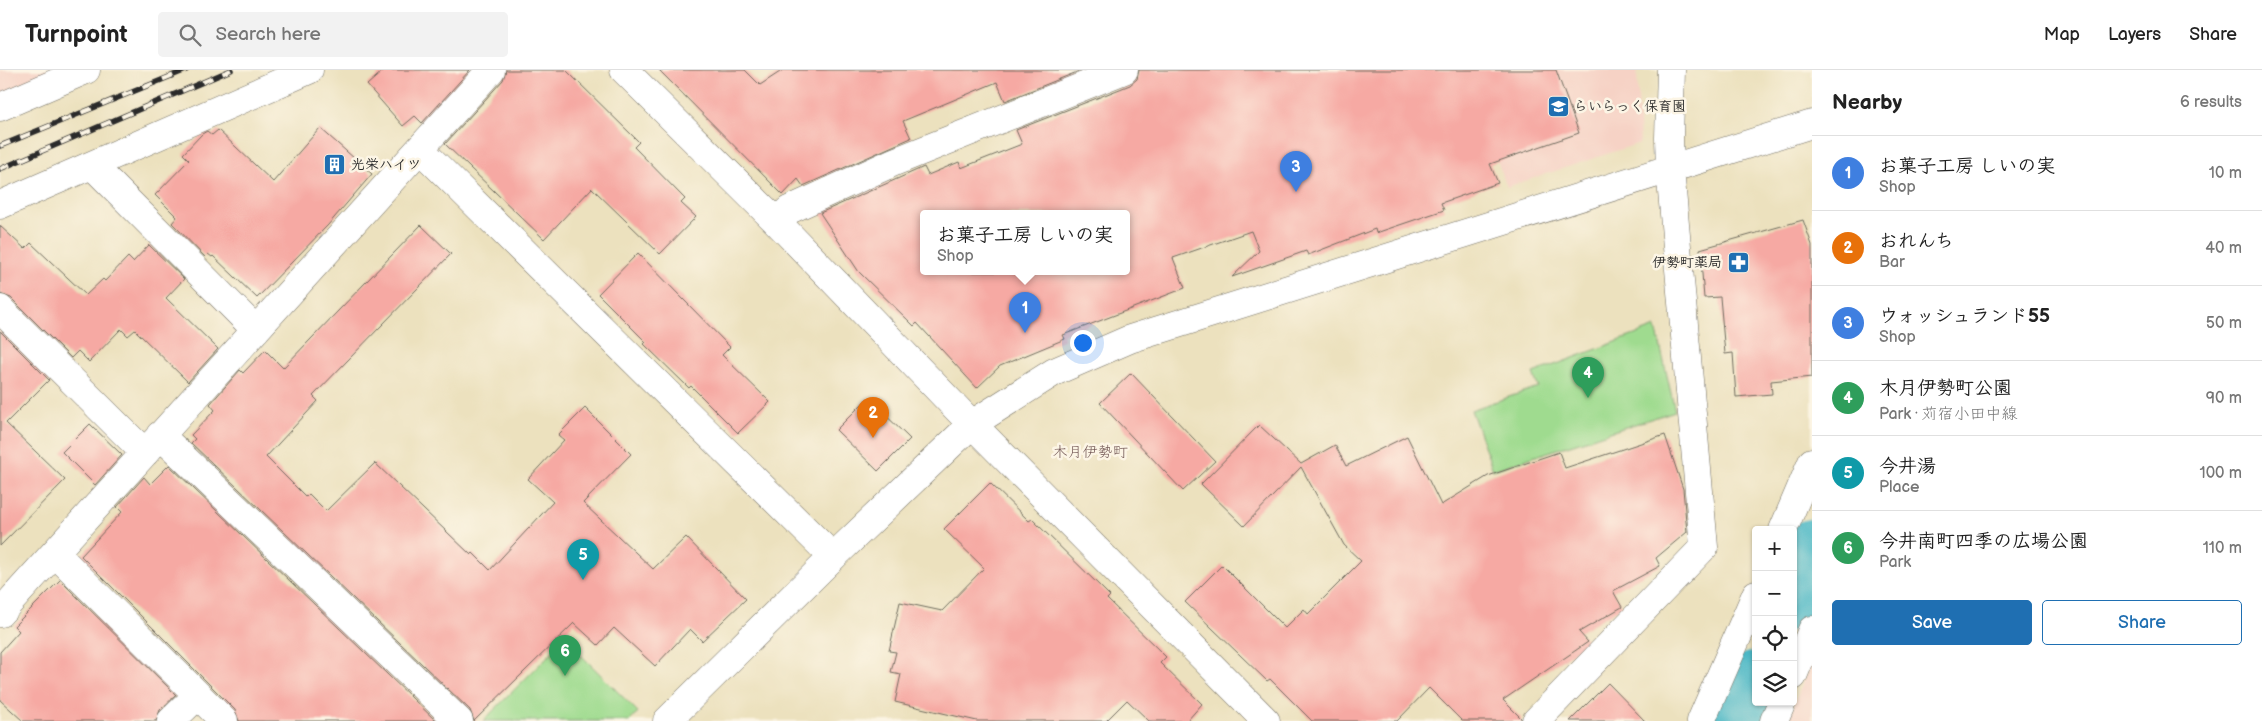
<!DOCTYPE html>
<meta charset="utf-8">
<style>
:root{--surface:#fff;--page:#f2f2f2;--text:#222;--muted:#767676;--line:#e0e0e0;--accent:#1f6fb2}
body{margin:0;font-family:"Balsamiq Sans","Klee One",sans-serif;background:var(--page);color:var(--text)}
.controls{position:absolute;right:15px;bottom:15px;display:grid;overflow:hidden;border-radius:5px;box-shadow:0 1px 4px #0004}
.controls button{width:45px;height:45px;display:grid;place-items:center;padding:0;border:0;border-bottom:1px solid var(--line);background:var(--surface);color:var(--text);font:25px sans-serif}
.you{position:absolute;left:1082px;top:272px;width:18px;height:18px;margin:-12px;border:4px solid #fff;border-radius:50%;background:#1a73e8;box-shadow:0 0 0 8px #1a73e833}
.badge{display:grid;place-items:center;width:32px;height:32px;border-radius:50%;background:var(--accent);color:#fff;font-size:16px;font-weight:700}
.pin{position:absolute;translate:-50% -41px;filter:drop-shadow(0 1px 2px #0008)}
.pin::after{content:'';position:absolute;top:26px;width:18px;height:15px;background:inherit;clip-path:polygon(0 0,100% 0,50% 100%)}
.popup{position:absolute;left:920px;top:140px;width:210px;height:65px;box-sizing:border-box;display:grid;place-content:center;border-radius:5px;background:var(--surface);filter:drop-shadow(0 1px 4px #0005);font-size:16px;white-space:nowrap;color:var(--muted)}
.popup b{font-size:19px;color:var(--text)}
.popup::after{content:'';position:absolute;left:50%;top:100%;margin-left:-10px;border:10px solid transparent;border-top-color:var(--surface)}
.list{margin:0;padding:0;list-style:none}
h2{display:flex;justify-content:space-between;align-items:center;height:65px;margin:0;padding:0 20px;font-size:21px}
h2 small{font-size:16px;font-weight:400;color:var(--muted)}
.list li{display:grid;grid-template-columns:32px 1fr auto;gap:15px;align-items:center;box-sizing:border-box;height:75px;padding:0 20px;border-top:1px solid var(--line)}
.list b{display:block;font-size:19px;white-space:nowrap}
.list p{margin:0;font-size:16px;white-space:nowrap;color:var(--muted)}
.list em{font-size:16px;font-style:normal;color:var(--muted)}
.actions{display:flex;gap:10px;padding:15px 20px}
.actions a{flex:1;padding:11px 0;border:1px solid var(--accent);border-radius:5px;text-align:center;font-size:18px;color:var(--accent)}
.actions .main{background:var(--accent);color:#fff}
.icon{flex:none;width:28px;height:28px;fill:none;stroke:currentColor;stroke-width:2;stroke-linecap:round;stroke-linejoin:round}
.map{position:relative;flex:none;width:1812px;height:651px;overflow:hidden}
header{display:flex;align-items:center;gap:30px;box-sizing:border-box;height:70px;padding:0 25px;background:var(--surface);border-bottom:1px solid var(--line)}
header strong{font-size:24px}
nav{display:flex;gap:28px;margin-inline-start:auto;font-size:18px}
.search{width:350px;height:45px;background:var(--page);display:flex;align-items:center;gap:12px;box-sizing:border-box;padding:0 18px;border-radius:5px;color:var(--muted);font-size:19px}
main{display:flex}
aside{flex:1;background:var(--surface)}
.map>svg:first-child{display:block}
</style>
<header>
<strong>Turnpoint</strong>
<div class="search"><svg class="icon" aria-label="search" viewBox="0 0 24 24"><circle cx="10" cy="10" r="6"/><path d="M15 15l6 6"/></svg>Search here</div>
<nav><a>Map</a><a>Layers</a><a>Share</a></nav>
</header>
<main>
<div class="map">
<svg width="1812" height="651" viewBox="0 0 1812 651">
<rect width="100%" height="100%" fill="#fcf5e5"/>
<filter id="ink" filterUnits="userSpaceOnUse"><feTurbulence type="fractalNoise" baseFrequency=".02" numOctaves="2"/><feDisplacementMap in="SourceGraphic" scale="10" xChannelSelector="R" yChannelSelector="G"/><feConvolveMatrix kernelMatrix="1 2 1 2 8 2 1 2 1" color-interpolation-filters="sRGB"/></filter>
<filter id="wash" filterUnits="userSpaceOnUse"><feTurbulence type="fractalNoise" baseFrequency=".0096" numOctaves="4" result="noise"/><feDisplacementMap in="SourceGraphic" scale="20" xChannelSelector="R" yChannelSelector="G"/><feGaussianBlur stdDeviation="1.12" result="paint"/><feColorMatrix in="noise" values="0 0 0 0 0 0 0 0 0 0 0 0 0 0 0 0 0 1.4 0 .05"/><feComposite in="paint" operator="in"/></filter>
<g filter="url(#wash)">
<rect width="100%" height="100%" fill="#ece1be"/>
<!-- built -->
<path fill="#f6d2c5" d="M0,0H64L0,27Z
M1463,0H1637L1640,73L1507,117Z
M1812,591V651H1787Z"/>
<!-- green -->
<path fill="#9fdb8f" stroke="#65835d" d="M1656,257L1675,341L1493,400L1471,340L1538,317L1533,303Z
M565,569L638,642L630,651H483Z"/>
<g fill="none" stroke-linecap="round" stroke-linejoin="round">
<!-- river -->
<path stroke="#4bb8c6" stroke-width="68" d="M1793,527L1812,483
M1740,651L1756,615"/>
</g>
<g id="blocks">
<!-- building -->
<path fill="#f6a9a3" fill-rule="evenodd" d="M384,0H470L422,53L415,46L403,56L367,15Z
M506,0H566L639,72L634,77L685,129L681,133L696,147L660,184L592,118L544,169L445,74L503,10Z
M659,0H745L760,15L783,0H1082L1005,31L997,12L903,51L911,68L803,116L798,109L783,125Z
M1139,0H1556L1579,63L1490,94L1498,113L1441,133L1444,140L1376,163L1375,159L1308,185L1306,181L1232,207L1259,181L1251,161L1173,188L1185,218L1063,265L1065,269L1000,296L977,318L917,253L914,256L859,202L820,143L924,97L928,105L959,92L961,98L1022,74L1016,60L1130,15L1137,9ZM924,144H1126V202H924Z
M320,58L372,104L328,155L257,228L213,186L212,187L208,184L205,187L172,153L177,147L155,125L189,90L183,84L202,64L207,61L212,65L218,60L273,112Z
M1803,150L1812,175V307L1771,311L1772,324L1736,327L1733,283L1725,284L1720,227L1704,228L1700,179Z
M421,155L451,184L313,326L318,331L266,387L306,427L309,424L326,441L375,393L471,485L473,483L490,500L553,432L528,409L564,370L558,365L585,338L631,384L583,433L653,499L686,467L746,529L702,571L690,559L655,596L614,558L598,575L574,553L474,651L470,640L191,373L195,369L191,365L215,340L210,334L240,300L243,303L265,280L283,298Z
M0,156L25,179L31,173L86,225L103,209L105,211L128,187L133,192L149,175L184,209L166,228L218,279L188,312L135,260L128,266L121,259L89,292L78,281L71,288L11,228L0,224Z
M638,183L730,277L722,285L770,332L738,363L691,316L689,318L644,274L646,272L598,224Z
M0,261L49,310L6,353L65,410L0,476Z
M1131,303L1215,391L1183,421L1100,333Z
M868,328L910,369L878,401L836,360Z
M90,354L122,385L95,415L62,382Z
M1259,355L1301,394L1335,375L1346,396L1407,366L1441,435L1488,406L1559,382L1565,398L1665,365L1683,419L1687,462L1656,488L1660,496L1613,521L1622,537L1579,562L1588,572L1503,630L1521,648V651H1462L1429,618L1397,651H1312L1270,609L1267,611L1185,532L1222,495L1285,558L1304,539L1308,544L1361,491L1344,475L1301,397L1244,456L1201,414Z
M169,395L436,651H239L235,640L81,486L122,442L117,437L144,407L150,414Z
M990,413L1029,451L1032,449L1110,526L1107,529L1166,587L1160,593L1202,634L1187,651H1149L1127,630L1106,651H977L895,632L901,604L891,602L896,582L889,581L900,532L942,541L984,498L944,459Z
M60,510L176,625L160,640L156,651H23L0,630V582L19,561L14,556Z
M1608,613L1645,651H1570Z"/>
</g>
</g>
<g filter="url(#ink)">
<use href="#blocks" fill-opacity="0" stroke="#6f6b5e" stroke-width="1"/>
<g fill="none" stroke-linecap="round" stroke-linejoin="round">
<defs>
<path id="minor" d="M624,0L777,152L962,344L1266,651
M0,37L86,0
M420,79L833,487
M92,95L256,260
M0,135L309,0
M777,152L789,140L894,92L1124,0
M0,239L145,383
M160,365L459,651
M1783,460L1812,392
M55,483L224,651
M0,543L491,0
M1793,606L1812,560
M171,651L198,625
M667,651L833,487L972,354L1054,302L1130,269L1812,54
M1536,651L1704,477L1670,99L1669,68L1671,0
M1701,651L1756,524
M1774,651L1782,632"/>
</defs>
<!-- minor casing -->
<use href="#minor" stroke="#6f6b5e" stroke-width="29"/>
<!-- minor -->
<use href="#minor" stroke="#fff" stroke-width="28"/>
<defs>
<path id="rail" d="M0,76L186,0
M0,99L231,0"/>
</defs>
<!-- rail casing -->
<use href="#rail" stroke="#2b2b2b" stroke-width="5.5"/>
<!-- rail -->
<use href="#rail" stroke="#fcf5e5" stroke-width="4" stroke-dasharray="11" stroke-linecap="butt"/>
</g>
</g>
<!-- icons -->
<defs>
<symbol id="school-square" viewBox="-11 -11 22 22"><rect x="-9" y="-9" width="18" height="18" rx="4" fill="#1f6fb2" stroke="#fcf5e5"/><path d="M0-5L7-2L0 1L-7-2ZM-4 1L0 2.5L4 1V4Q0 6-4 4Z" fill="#fff"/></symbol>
<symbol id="building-square" viewBox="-11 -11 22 22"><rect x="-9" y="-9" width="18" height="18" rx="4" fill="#1f6fb2" stroke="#fcf5e5"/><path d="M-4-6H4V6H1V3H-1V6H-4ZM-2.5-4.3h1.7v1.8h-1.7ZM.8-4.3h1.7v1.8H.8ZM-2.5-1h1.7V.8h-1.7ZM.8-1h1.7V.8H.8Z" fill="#fff"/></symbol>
<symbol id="pharmacy-square" viewBox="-11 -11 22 22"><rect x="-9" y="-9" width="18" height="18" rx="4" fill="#1f6fb2" stroke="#fcf5e5"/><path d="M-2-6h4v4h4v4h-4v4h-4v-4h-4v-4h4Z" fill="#fff"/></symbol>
</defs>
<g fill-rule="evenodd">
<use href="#school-square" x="1546" y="24" width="25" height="25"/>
<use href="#building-square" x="322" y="82" width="25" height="25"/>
<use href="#pharmacy-square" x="1726" y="180" width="25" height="25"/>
</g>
<g text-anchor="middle" stroke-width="5" stroke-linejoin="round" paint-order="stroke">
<!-- poi labels -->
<g font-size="14" font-weight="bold" fill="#2b2b2b" stroke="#fcf5e5" text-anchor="start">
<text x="1574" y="41">らいらっく保育園</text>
<text x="351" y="99">光栄ハイツ</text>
<text x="1722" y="197" text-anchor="end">伊勢町薬局</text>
</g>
<!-- neighbourhood labels -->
<g font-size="15" fill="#725755" stroke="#fcf5e5">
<text x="1090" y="387">木月伊勢町</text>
</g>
</g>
</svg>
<div class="controls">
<button>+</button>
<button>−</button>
<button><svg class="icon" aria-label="locate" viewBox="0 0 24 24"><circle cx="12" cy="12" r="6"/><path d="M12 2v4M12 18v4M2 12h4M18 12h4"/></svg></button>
<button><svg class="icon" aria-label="layers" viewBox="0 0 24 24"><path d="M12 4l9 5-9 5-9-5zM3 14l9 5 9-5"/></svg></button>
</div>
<div class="you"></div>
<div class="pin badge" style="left:1025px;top:263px;background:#3f7fe0">1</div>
<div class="popup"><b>お菓子工房 しいの実</b>Shop</div>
<div class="pin badge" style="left:873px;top:368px;background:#e8710a">2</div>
<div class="pin badge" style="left:1296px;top:122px;background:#3f7fe0">3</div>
<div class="pin badge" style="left:1588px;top:328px;background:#2e9e5b">4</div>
<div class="pin badge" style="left:583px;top:510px;background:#0f9aa8">5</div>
<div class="pin badge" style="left:565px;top:606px;background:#2e9e5b">6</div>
</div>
<aside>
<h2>Nearby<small>6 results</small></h2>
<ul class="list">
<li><span class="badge" style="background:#3f7fe0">1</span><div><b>お菓子工房 しいの実</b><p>Shop</p></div><em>10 m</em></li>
<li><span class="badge" style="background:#e8710a">2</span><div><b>おれんち</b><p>Bar</p></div><em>40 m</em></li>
<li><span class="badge" style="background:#3f7fe0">3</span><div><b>ウォッシュランド55</b><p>Shop</p></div><em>50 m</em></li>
<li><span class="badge" style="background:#2e9e5b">4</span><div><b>木月伊勢町公園</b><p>Park · 苅宿小田中線</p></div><em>90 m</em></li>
<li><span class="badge" style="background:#0f9aa8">5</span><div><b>今井湯</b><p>Place</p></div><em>100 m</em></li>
<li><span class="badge" style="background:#2e9e5b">6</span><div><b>今井南町四季の広場公園</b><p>Park</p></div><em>110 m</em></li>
</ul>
<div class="actions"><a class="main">Save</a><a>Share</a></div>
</aside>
</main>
